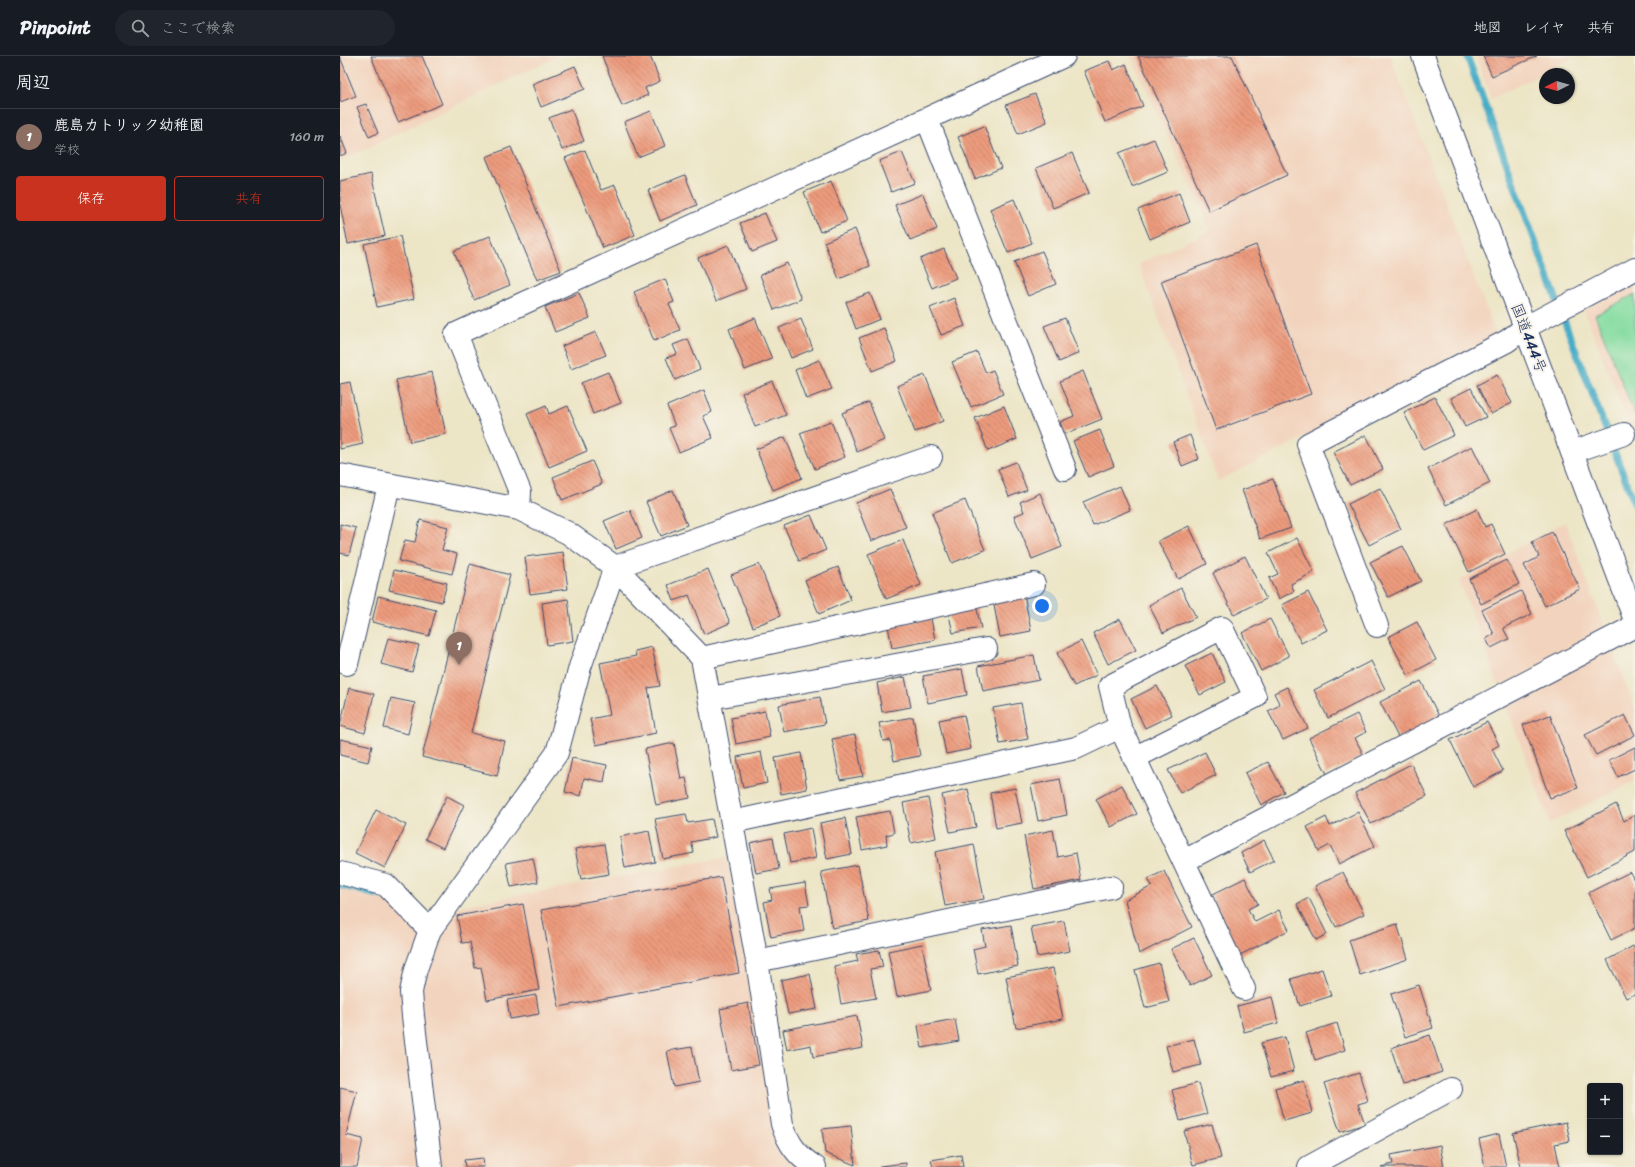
<!DOCTYPE html>
<html lang="ja">
<meta charset="utf-8">
<style>
:root{--surface:#171b24;--page:#20242c;--text:#f1f3f6;--muted:#9ea1a6;--line:#363941;--accent:#c8321e}
body{margin:0;font-family:Sriracha,"Klee One",sans-serif;background:var(--page);color:var(--text)}
.controls{position:absolute;right:12px;bottom:12px;display:grid;overflow:hidden;border-radius:4px;box-shadow:0 1px 3px #0004}
.controls button{width:36px;height:36px;display:grid;place-items:center;padding:0;border:0;border-bottom:1px solid var(--line);background:var(--surface);color:var(--text);font:20px sans-serif}
.compass{position:absolute;left:1199px;top:12px;width:36px;height:36px;border-radius:50%;background:var(--surface);box-shadow:0 1px 3px #0004;rotate:265deg}
.you{position:absolute;left:702px;top:550px;width:14px;height:14px;margin:-10px;border:3px solid #fff;border-radius:50%;background:#1a73e8;box-shadow:0 0 0 6px #1a73e833}
.badge{display:grid;place-items:center;width:26px;height:26px;border-radius:50%;background:var(--accent);color:#fff;font-size:13px;font-weight:700}
.pin{position:absolute;translate:-50% -33px;filter:drop-shadow(0 1px 2px #0008)}
.pin::after{content:'';position:absolute;top:21px;width:14px;height:12px;background:inherit;clip-path:polygon(0 0,100% 0,50% 100%)}
.list{margin:0;padding:0;list-style:none}
h2{display:flex;justify-content:space-between;align-items:center;height:52px;margin:0;padding:0 16px;font-size:17px}
h2 small{font-size:13px;font-weight:400;color:var(--muted)}
.list li{display:grid;grid-template-columns:26px 1fr auto;gap:12px;align-items:center;box-sizing:border-box;height:56px;padding:0 16px;border-top:1px solid var(--line)}
.list b{display:block;font-size:15px;white-space:nowrap}
.list p{margin:0;font-size:13px;white-space:nowrap;color:var(--muted)}
.list em{font-size:13px;font-style:normal;color:var(--muted)}
.actions{display:flex;gap:8px;padding:12px 16px}
.actions a{flex:1;padding:9px 0;border:1px solid var(--accent);border-radius:4px;text-align:center;font-size:14px;color:var(--accent)}
.actions .main{background:var(--accent);color:#fff}
.icon{flex:none;width:22px;height:22px;fill:none;stroke:currentColor;stroke-width:2;stroke-linecap:round;stroke-linejoin:round}
.map{position:relative;flex:none;width:1295px;height:1111px;overflow:hidden}
header{display:flex;align-items:center;gap:24px;box-sizing:border-box;height:56px;padding:0 20px;background:var(--surface);border-bottom:1px solid var(--line)}
header strong{font-size:19px}
nav{display:flex;gap:22px;margin-inline-start:auto;font-size:14px}
.search{width:280px;height:36px;background:var(--page);display:flex;align-items:center;gap:10px;box-sizing:border-box;padding:0 14px;border-radius:22px;color:var(--muted);font-size:15px}
main{display:flex}
aside{flex:1;background:var(--surface)}
.map>svg:first-child{display:block}
</style>
<header>
<strong>Pinpoint</strong>
<div class="search"><svg class="icon" aria-label="search" viewBox="0 0 24 24"><circle cx="10" cy="10" r="6"/><path d="M15 15l6 6"/></svg>ここで検索</div>
<nav><a>地図</a><a>レイヤ</a><a>共有</a></nav>
</header>
<main>
<aside>
<h2>周辺<small></small></h2>
<ul class="list">
<li><span class="badge" style="background:#8d6e63">1</span><div><b>鹿島カトリック幼稚園</b><p>学校</p></div><em>160 m</em></li>
</ul>
<div class="actions"><a class="main">保存</a><a>共有</a></div>
</aside>
<div class="map">
<svg width="1295" height="1111" viewBox="0 0 1295 1111">
<defs>
<pattern id="building-back-hatch" width="6" height="6" patternUnits="userSpaceOnUse"><rect width="6" height="6" fill="#ed9b7d"/><path d="M-1 5l2 2M0 0l6 6M5-1l2 2" fill="none" stroke="#bf7f6a"/></pattern>
</defs>
<rect width="100%" height="100%" fill="#f7f3e8"/>
<filter id="ink" filterUnits="userSpaceOnUse"><feTurbulence type="fractalNoise" baseFrequency=".025" numOctaves="2"/><feDisplacementMap in="SourceGraphic" scale="8" xChannelSelector="R" yChannelSelector="G"/><feConvolveMatrix kernelMatrix="1 2 1 2 8 2 1 2 1" color-interpolation-filters="sRGB"/></filter>
<filter id="wash" filterUnits="userSpaceOnUse"><feTurbulence type="fractalNoise" baseFrequency=".012" numOctaves="4" result="noise"/><feDisplacementMap in="SourceGraphic" scale="16" xChannelSelector="R" yChannelSelector="G"/><feGaussianBlur stdDeviation="0.9" result="paint"/><feColorMatrix in="noise" values="0 0 0 0 0 0 0 0 0 0 0 0 0 0 0 0 0 1.4 0 .05"/><feComposite in="paint" operator="in"/></filter>
<g filter="url(#wash)">
<rect width="100%" height="100%" fill="#ece5c6"/>
<!-- built -->
<path fill="#f2d4be" d="M0,0H218L0,105Z
M791,0H1050L1158,284L878,425L799,208L871,174Z
M1136,0H1236L1151,43Z
M1295,227V385L1244,254Z
M1225,466L1295,653V725L1210,767L1119,524Z
M387,801L434,1074L463,1111H0V825L42,836L97,882L116,851Z"/>
<!-- pitch -->
<path fill="#84dca0" stroke="#50867f" d="M1295,238V359L1255,259Z"/>
<g fill="none" stroke-linecap="round" stroke-linejoin="round">
<!-- stream -->
<path stroke="#48adc7" stroke-width="7" d="M1127,0L1224,264L1295,449
M0,829L38,839"/>
</g>
<g id="blocks">
<!-- building -->
<path fill="url(#building-back-hatch)" d="M31,0H82L102,48L58,66Z
M262,0H310L320,25L305,32L308,39L282,50Z
M798,0H892L947,119L869,155Z
M1143,0H1197L1152,20Z
M0,1L16,40L0,46Z
M769,5L773,14L786,8L803,50L765,66L744,15Z
M235,10L245,33L201,51L192,28Z
M695,38L707,66L678,78L666,49Z
M26,48L38,77L29,81L17,51Z
M231,53L244,85L222,94L209,62Z
M311,55L325,90L298,101L284,66Z
M644,70L661,112L635,123L618,81Z
M0,80L7,97L0,100Z
M814,83L828,116L792,131L779,97Z
M171,91L221,215L197,224L146,101Z
M245,94L261,134L275,129L295,179L263,192L225,102Z
M562,96L575,127L551,136L539,105Z
M732,97L749,137L713,152L696,112Z
M31,118L45,180L8,188L0,149V125Z
M345,119L357,149L320,165L308,134Z
M491,125L507,165L480,176L464,136Z
M839,137L850,166L810,183L798,154Z
M583,138L597,173L570,184L555,149Z
M674,143L692,187L668,197L650,153Z
M425,157L437,186L412,196L400,167Z
M515,173L530,210L499,223L484,186Z
M60,180L74,243L37,251L24,188Z
M150,180L170,229L134,244L114,195Z
M388,189L406,233L376,245L358,202Z
M916,189L971,338L876,374L821,225Z
M604,193L616,222L592,232L580,203Z
M702,195L716,228L688,240L674,206Z
M447,207L461,243L434,254L420,219Z
M325,223L334,246L329,248L340,274L314,285L294,236Z
M239,237L250,262L215,276L205,251Z
M530,237L540,263L516,273L506,246Z
M614,242L625,270L601,279L590,252Z
M415,262L432,303L405,314L389,273Z
M725,262L739,297L719,306L704,270Z
M461,263L473,293L451,302L439,272Z
M544,272L557,305L532,315L519,282Z
M256,276L266,299L231,313L222,290Z
M348,283L360,313L335,324L326,302L337,298L333,289Z
M637,296L646,317L653,314L663,338L631,351L612,306Z
M479,304L492,333L466,343L455,314Z
M743,315L762,363L725,378L720,366L734,360L720,325Z
M92,316L106,378L70,386L56,324Z
M268,316L281,347L253,358L241,327Z
M585,319L603,365L575,376L557,330Z
M1157,319L1172,347L1151,358L1137,329Z
M432,325L446,359L415,371L402,337Z
M10,326L23,388L0,393V328Z
M1131,332L1146,361L1125,371L1111,342Z
M364,334L372,356L363,360L373,382L339,396L329,372L335,370L327,350Z
M1095,341L1114,379L1083,394L1064,357Z
M529,346L544,384L517,396L502,357Z
M206,350L209,358L228,350L247,395L209,411L187,358Z
M664,350L677,383L648,395L635,362Z
M491,365L505,401L475,413L460,377Z
M760,374L774,410L748,421L733,385Z
M850,379L859,403L842,410L833,386Z
M1026,379L1043,413L1010,429L993,396Z
M445,381L462,422L433,434L416,393Z
M1132,390L1150,427L1106,449L1088,413Z
M252,405L262,428L222,444L213,421Z
M676,406L687,434L669,441L658,413Z
M933,423L951,472L920,483L902,434Z
M780,430L790,454L753,469L743,446Z
M1040,432L1061,473L1029,489L1008,448Z
M550,433L566,471L531,485L516,447Z
M333,434L347,469L321,480L306,446Z
M700,437L722,491L692,503L674,460L684,456L680,446Z
M625,444L645,494L612,507L592,457Z
M1137,453L1145,471L1151,468L1165,498L1129,516L1106,469Z
M290,454L302,482L276,493L264,465Z
M471,459L486,494L459,505L444,470Z
M80,464L108,471L102,494L117,498L112,518L59,505L65,484L75,486Z
M0,468L16,472L9,499L0,497Z
M849,470L867,508L838,523L818,485Z
M1212,476L1240,533L1205,550L1184,509L1199,501L1192,486Z
M957,482L974,516L951,528L954,535L939,543L929,522L938,518L928,497Z
M563,484L581,529L546,543L528,498Z
M1063,490L1081,525L1048,541L1030,506Z
M223,496L228,533L190,538L185,501Z
M905,500L926,543L894,559L873,517Z
M1167,504L1179,528L1141,548L1129,523Z
M130,508L170,519L131,677L165,685L157,720L82,701Z
M419,508L440,560L413,571L391,519Z
M498,511L511,544L479,558L465,524Z
M368,513L390,567L364,578L349,539L334,545L328,529Z
M54,514L107,527L102,546L49,534Z
M841,532L856,561L823,577L809,549Z
M1181,535L1192,558L1163,572L1169,583L1151,592L1146,583L1154,578L1142,554Z
M968,536L987,574L961,587L942,549Z
M684,538L691,575L660,581L653,544Z
M38,540L96,554L89,580L32,566Z
M228,543L233,585L207,589L202,547Z
M636,549L641,572L613,577L608,555Z
M591,562L595,584L552,592L548,570Z
M780,563L796,594L768,608L753,577Z
M930,563L949,600L921,615L902,577Z
M1077,566L1096,604L1068,619L1048,581Z
M48,582L79,589L72,616L41,608Z
M741,585L757,619L734,630L717,597Z
M312,591L320,630L308,632L316,677L256,689L250,663L270,659L260,607L296,600L295,595Z
M872,597L886,626L860,639L845,610Z
M694,599L699,624L643,635L638,610Z
M1031,605L1045,633L988,662L974,634Z
M622,613L627,639L588,647L583,620Z
M565,621L571,651L542,656L537,627Z
M1081,625L1100,662L1059,683L1040,646Z
M817,630L832,659L805,672L791,643Z
M947,631L968,672L943,684L928,655L940,649L934,637Z
M9,632L34,638L25,677L0,670Z
M480,641L485,668L444,676L439,649Z
M51,642L75,647L68,678L44,672Z
M681,647L688,683L660,688L653,652Z
M425,655L430,681L396,688L391,662Z
M1017,658L1026,676L1015,682L1024,700L987,718L969,682Z
M624,659L631,693L606,698L599,664Z
M1210,659L1238,732L1210,742L1183,669Z
M1285,659L1295,679L1256,699L1245,679Z
M573,661L580,700L554,705L550,684L543,685L539,667Z
M1147,666L1159,689L1152,693L1163,715L1133,731L1110,684Z
M515,679L523,720L500,724L492,683Z
M0,683L32,690L28,706L0,699Z
M334,687L341,723L346,722L350,742L316,749L305,693Z
M1295,691V713L1278,721L1269,704Z
M421,696L427,727L403,732L397,701Z
M865,696L876,719L840,737L828,714Z
M461,697L467,733L441,738L435,702Z
M232,702L267,709L264,726L244,722L241,740L225,736Z
M928,706L944,736L921,749L905,717Z
M1071,708L1087,740L1031,768L1015,737Z
M720,723L727,759L698,765L691,729Z
M782,729L797,758L771,771L756,743Z
M675,732L682,767L656,772L650,737Z
M628,733L636,771L610,776L602,739Z
M107,740L124,749L103,792L85,783Z
M588,742L596,782L571,787L563,747Z
M1276,748L1284,765L1295,759V796L1247,821L1224,775Z
M36,754L66,769L45,812L15,797Z
M550,755L554,777L546,779L547,789L522,794L516,761Z
M1018,756L1035,790L999,808L990,789L979,795L967,771L986,761L990,770Z
M346,758L348,767L372,763L376,781L351,786L354,797L323,803L315,763Z
M505,762L512,798L487,803L480,767Z
M471,772L476,802L450,807L444,778Z
M713,774L718,801L736,797L741,824L694,833L684,780Z
M309,775L315,806L285,812L280,781Z
M433,782L439,813L416,817L410,787Z
M924,784L934,804L910,816L901,797Z
M264,788L269,818L241,823L235,793Z
M634,788L644,843L605,850L595,796Z
M193,802L198,826L171,831L166,807Z
M518,809L529,865L492,872L481,816Z
M824,815L852,871L799,898L785,844L812,830L808,823Z
M1003,816L1024,858L996,871L975,830Z
M1290,816L1295,826V872L1271,884L1248,837Z
M381,821L399,917L219,951L201,854Z
M905,822L918,848L908,853L915,866L939,854L949,874L900,899L871,839Z
M465,827L469,849L460,850L464,875L431,881L424,846L432,844L430,833Z
M969,842L987,878L976,884L957,848Z
M183,848L199,934L147,944L141,911L135,912L130,886L122,887L117,860Z
M724,865L730,895L697,901L691,871Z
M1057,868L1068,903L1020,919L1009,884Z
M671,869L678,910L638,918L633,893L645,890L642,874Z
M854,882L872,919L850,930L831,893Z
M582,888L591,934L557,941L548,895Z
M1293,890L1295,894V938L1286,942L1267,904Z
M539,894L543,911L530,913L536,942L501,948L494,910L518,905L516,898Z
M819,907L829,946L805,952L795,914Z
M713,912L723,963L676,972L666,921Z
M982,913L991,940L960,950L951,923Z
M470,918L477,953L448,958L441,924Z
M1079,929L1093,972L1065,981L1051,938Z
M196,939L199,958L170,963L167,944Z
M932,941L938,967L904,976L897,950Z
M408,947L419,1009L391,1014L380,953Z
M517,960L523,992L473,1001L471,989L447,994L443,974Z
M615,963L619,985L582,992L578,970Z
M997,967L1005,994L975,1004L966,977Z
M1090,979L1102,1016L1063,1029L1051,992Z
M945,981L954,1015L931,1021L921,987Z
M854,983L861,1009L833,1016L826,990Z
M352,991L359,1026L334,1031L327,995Z
M1019,1017L1028,1045L1018,1048L1025,1068L1000,1076L984,1028Z
M964,1024L972,1057L944,1065L935,1032Z
M858,1027L867,1058L840,1065L832,1034Z
M0,1031L17,1035L6,1079L23,1083L17,1111H0Z
M1226,1066L1230,1085L1215,1088L1220,1111H1181L1173,1077Z
M872,1068L881,1102L853,1109L844,1075Z
M511,1070L515,1109L485,1097L482,1073Z
M1159,1078L1166,1111H1145L1139,1083Z
M1100,1089L1104,1111H1041L1053,1108L1051,1099Z
M621,1099L623,1111H593L591,1104Z
M143,1102L144,1111H125L124,1104Z
M566,1107V1111H540V1110Z"/>
</g>
</g>
<g filter="url(#ink)">
<use href="#blocks" fill-opacity="0" stroke="#3a4a6e" stroke-width="1"/>
<g fill="none" stroke-linecap="round" stroke-linejoin="round">
<defs>
<path id="minor" d="M587,63L725,413
M1232,396L1284,378
M0,419L179,453L228,477L275,511L362,602L417,905L442,1068C448,1087 457,1100 475,1111
M179,453L180,436L116,278L724,0
M275,511L591,401
M1037,570L968,388L1167,285L1186,271L1295,213
M362,602L694,528
M7,608L49,429
M370,642L646,593
M780,671L770,630L882,572L915,641L794,702
M392,766L736,692L780,671L904,933
M844,805L1295,570
M0,817L46,829L90,874
M417,905L771,831
M91,1111L73,960L71,936L76,913L90,874L217,697L240,611L275,511
M969,1111L1111,1033"/>
<path id="highway" d="M1083,0L1295,564"/>
</defs>
<!-- minor casing -->
<use href="#minor" stroke="#3a4a6e" stroke-width="24"/>
<!-- highway casing -->
<use href="#highway" stroke="#3a4a6e" stroke-width="24"/>
<!-- minor -->
<use href="#minor" stroke="#fff" stroke-width="22"/>
<!-- highway -->
<use href="#highway" stroke="#fff" stroke-width="22"/>
</g>
</g>
<g text-anchor="middle" stroke-width="4" stroke-linejoin="round" paint-order="stroke">
<!-- street labels -->
<g font-size="15" fill="#1b2f5e" stroke="#f7f3e8">
<text transform="translate(1189 282) rotate(69)" y="5">国道444号</text>
</g>
</g>
</svg>
<div class="controls">
<button>+</button>
<button>−</button>
</div>
<svg class="compass" viewBox="-18 -18 36 36"><path d="M0-13l5 13h-10z" fill="#e53935"/><path d="M0 13l5-13h-10z" fill="#9ea1a6"/></svg>
<div class="you"></div>
<div class="pin badge" style="left:119px;top:609px;background:#8d6e63">1</div>
</div>
</main>
